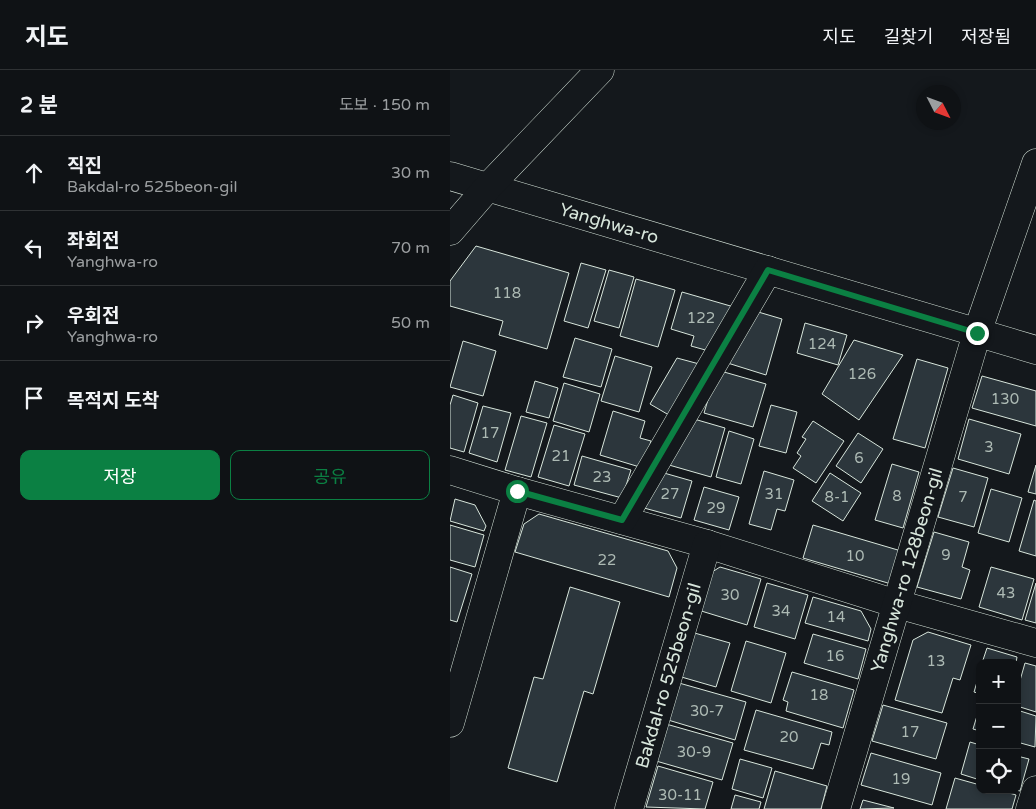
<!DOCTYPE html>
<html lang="ko">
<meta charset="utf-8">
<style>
:root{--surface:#0f1215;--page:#1d2022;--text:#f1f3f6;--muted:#9b9ea0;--line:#2f3234;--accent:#0b8043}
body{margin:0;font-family:"Varela Round","Noto Sans KR",sans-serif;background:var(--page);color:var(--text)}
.controls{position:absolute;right:15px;bottom:15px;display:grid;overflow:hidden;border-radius:10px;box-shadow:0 2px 8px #0003}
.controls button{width:45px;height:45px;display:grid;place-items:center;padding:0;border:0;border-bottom:1px solid var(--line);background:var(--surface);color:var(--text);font:25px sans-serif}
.compass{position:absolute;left:466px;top:15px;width:45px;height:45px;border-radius:50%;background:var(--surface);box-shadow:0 2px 8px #0003;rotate:132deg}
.stop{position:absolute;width:15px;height:15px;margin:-11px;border:4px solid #0b8043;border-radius:50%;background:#fff}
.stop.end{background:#0b8043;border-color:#fff;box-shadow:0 1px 5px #0008}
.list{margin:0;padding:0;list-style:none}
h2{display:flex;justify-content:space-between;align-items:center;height:65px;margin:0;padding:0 20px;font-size:21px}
h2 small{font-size:16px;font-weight:400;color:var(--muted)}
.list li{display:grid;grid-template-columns:32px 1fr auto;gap:15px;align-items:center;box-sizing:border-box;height:75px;padding:0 20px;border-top:1px solid var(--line)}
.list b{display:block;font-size:19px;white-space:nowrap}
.list p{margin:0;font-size:16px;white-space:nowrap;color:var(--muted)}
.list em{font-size:16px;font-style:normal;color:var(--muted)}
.actions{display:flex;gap:10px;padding:15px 20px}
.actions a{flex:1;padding:11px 0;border:1px solid var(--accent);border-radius:10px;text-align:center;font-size:18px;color:var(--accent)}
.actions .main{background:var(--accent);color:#fff}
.icon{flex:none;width:28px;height:28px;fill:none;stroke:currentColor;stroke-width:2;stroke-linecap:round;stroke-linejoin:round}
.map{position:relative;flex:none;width:586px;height:739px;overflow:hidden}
header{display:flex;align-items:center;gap:30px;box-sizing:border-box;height:70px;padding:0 25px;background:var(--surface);border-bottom:1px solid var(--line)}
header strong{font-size:24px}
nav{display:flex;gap:28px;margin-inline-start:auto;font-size:18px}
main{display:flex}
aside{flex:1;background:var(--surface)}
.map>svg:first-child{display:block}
</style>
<header>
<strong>지도</strong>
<nav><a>지도</a><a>길찾기</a><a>저장됨</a></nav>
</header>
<main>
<aside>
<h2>2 분<small>도보 · 150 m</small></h2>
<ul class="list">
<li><svg class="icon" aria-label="ahead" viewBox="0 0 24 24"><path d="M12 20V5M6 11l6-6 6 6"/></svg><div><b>직진</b><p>Bakdal-ro 525beon-gil</p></div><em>30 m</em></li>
<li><svg class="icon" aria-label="left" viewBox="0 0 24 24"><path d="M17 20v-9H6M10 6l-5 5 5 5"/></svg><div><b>좌회전</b><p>Yanghwa-ro</p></div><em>70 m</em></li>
<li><svg class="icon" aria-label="right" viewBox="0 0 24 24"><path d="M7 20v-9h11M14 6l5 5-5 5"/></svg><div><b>우회전</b><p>Yanghwa-ro</p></div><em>50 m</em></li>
<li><svg class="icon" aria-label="arrive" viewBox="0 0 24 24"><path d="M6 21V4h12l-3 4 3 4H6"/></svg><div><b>목적지 도착</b></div></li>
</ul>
<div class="actions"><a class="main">저장</a><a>공유</a></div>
</aside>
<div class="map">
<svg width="586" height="739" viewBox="0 0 586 739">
<rect width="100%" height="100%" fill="#14181c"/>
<!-- building -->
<path fill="#2c363c" stroke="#d8e6dc" d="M26,176L119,203L97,279L49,265L53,251L0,236V211Z
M131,193L156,200L138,258L114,251Z
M159,200L184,207L169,258L144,251Z
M186,209L225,220L208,277L170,266Z
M232,222L284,237L259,281L241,276L244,266L221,259Z
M298,239L332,249L316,305L268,290Z
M355,253L397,265L388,295L347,283Z
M125,268L162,279L151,317L113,307Z
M404,270L453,285L409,350L372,324Z
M13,271L46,281L33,326L0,317Z
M165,286L202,297L189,342L151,331Z
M227,288L253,295L224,348L200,334Z
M467,289L498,298L475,378L443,369Z
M267,300L316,314L303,357L254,343Z
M532,306L586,321V356L522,338Z
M85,311L108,318L99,348L76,342Z
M114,313L150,324L139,362L103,351Z
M3,325L28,333L14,382L0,378V335Z
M321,335L347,342L336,383L309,376Z
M33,336L61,343L47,392L19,383Z
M163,341L195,351L190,368L201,371L193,398L150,385Z
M71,346L97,353L81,407L55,400Z
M244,349L275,358L261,407L219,395Z
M519,349L571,364L559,404L508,389Z
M363,351L394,371L366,413L343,398L351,386L347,383L356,369L352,367Z
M104,355L135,364L119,416L88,407Z
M279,361L304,369L291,414L266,407Z
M408,363L433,379L411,413L386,396Z
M132,386L181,400L172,428L124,415Z
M442,394L469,402L453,458L425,450Z
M586,395V424L578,422Z
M503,398L538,408L524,457L488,447Z
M314,401L344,410L335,441L327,439L321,460L299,454Z
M214,403L242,411L231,448L194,438Z
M380,403L411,423L393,451L362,431Z
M254,417L289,427L279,460L244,450Z
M541,419L572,428L559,472L528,463Z
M5,429L25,435L36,456L34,461L0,451Z
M584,430L586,431V486L569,481Z
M89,444L218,481L227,498L219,527L65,482L74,454Z
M0,455L34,465L25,497L0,490Z
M363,455L458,483L448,516L353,488Z
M484,462L519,472L512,497L520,500L511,529L467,517Z
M0,497L22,504L7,552L0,550Z
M270,497L311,509L297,555L248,540L259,504Z
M541,497L584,509L572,550L529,537Z
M317,513L358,525L345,569L304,557Z
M586,513V553L575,550Z
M120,517L170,532L143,624L134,621L107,712L58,698L84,607L93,609Z
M363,527L411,541L421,559L418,571L355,553Z
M241,562L280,573L266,617L228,606Z
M478,562L521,575L510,610L503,608L492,643L445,630L463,570Z
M363,564L416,579L408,609L354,593Z
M296,571L336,583L321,633L281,621Z
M537,578L567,587L566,593H532Z
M575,593L586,596V642L567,636V621Z
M342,602L404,620L393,658L336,641L338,632L333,630Z
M530,602V624L524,622Z
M229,613L296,632L285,670L218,650Z
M433,635L497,653L486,689L422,671Z
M530,636V661L523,659Z
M306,640L382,662L379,675L371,673L363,699L294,680Z
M567,640L586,646L585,677L567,672Z
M216,654L283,673L272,710L206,691Z
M520,672L530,675V710L511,704Z
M421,683L491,703L482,735L411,715Z
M567,686L579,689L570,721L566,720Z
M290,689L322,698L313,728L282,719Z
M208,696L263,712L255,739L196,737Z
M325,701L377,716L371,739H314Z
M505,708L530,715V720H549L566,725L562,739H496Z
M285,725L311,732L309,739H281Z
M413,730L444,738L410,739Z"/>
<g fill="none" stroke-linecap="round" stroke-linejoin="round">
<defs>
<g id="minor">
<path id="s1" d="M0,106L586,280"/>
<path d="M0,161L38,117L150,0"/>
<path d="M0,400L67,421L257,474L447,534L586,573"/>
<path d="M172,450L318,200"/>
<path d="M0,653L67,421"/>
<path id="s2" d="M179,739L257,474"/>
<path id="s3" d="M386,739L527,263L586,93"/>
<path d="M580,739L586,720"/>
</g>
</defs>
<!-- minor casing -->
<use href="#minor" stroke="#d8e6dc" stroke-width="29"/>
<!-- minor -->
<use href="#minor" stroke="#14181c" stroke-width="28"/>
</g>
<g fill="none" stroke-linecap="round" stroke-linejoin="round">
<!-- route -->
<path stroke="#0b8043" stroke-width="6" d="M67,421L172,450L318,200L527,263"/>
</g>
<g text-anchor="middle" stroke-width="4" stroke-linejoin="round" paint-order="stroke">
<!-- number labels -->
<g font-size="15" fill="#adbab4">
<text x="57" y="228">118</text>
<text x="251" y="253">122</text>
<text x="372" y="279">124</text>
<text x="412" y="309">126</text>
<text x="555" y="334">130</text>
<text x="40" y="368">17</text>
<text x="539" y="382">3</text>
<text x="111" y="391">21</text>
<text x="409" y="393">6</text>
<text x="152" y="412">23</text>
<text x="220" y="429">27</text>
<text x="324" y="429">31</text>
<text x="447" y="431">8</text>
<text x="387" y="432">8-1</text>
<text x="513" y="432">7</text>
<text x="266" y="443">29</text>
<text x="496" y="490">9</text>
<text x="405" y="491">10</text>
<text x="157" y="495">22</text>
<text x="556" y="528">43</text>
<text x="280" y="530">30</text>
<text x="331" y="546">34</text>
<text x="386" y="552">14</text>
<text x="385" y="591">16</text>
<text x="486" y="596">13</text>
<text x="369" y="630">18</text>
<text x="257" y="646">30-7</text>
<text x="460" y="667">17</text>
<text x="339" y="672">20</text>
<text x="244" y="687">30-9</text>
<text x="451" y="714">19</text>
<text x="230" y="730">30-11</text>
</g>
<!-- street labels -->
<g font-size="18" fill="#d8e6dc" stroke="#14181c">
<text dy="6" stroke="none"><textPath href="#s1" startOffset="166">Yanghwa-ro</textPath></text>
<text dy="6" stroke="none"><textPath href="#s3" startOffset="249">Yanghwa-ro 128beon-gil</textPath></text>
<text dy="6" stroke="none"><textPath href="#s2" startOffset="139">Bakdal-ro 525beon-gil</textPath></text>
</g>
</g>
</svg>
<div class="controls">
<button>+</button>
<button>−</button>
<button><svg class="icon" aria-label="locate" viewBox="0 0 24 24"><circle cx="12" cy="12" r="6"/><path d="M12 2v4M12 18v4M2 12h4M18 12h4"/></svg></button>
</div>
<svg class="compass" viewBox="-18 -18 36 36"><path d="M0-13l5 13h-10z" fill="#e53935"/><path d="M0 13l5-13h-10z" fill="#9b9ea0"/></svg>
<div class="stop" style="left:67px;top:421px"></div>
<div class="stop end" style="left:527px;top:263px"></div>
</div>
</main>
